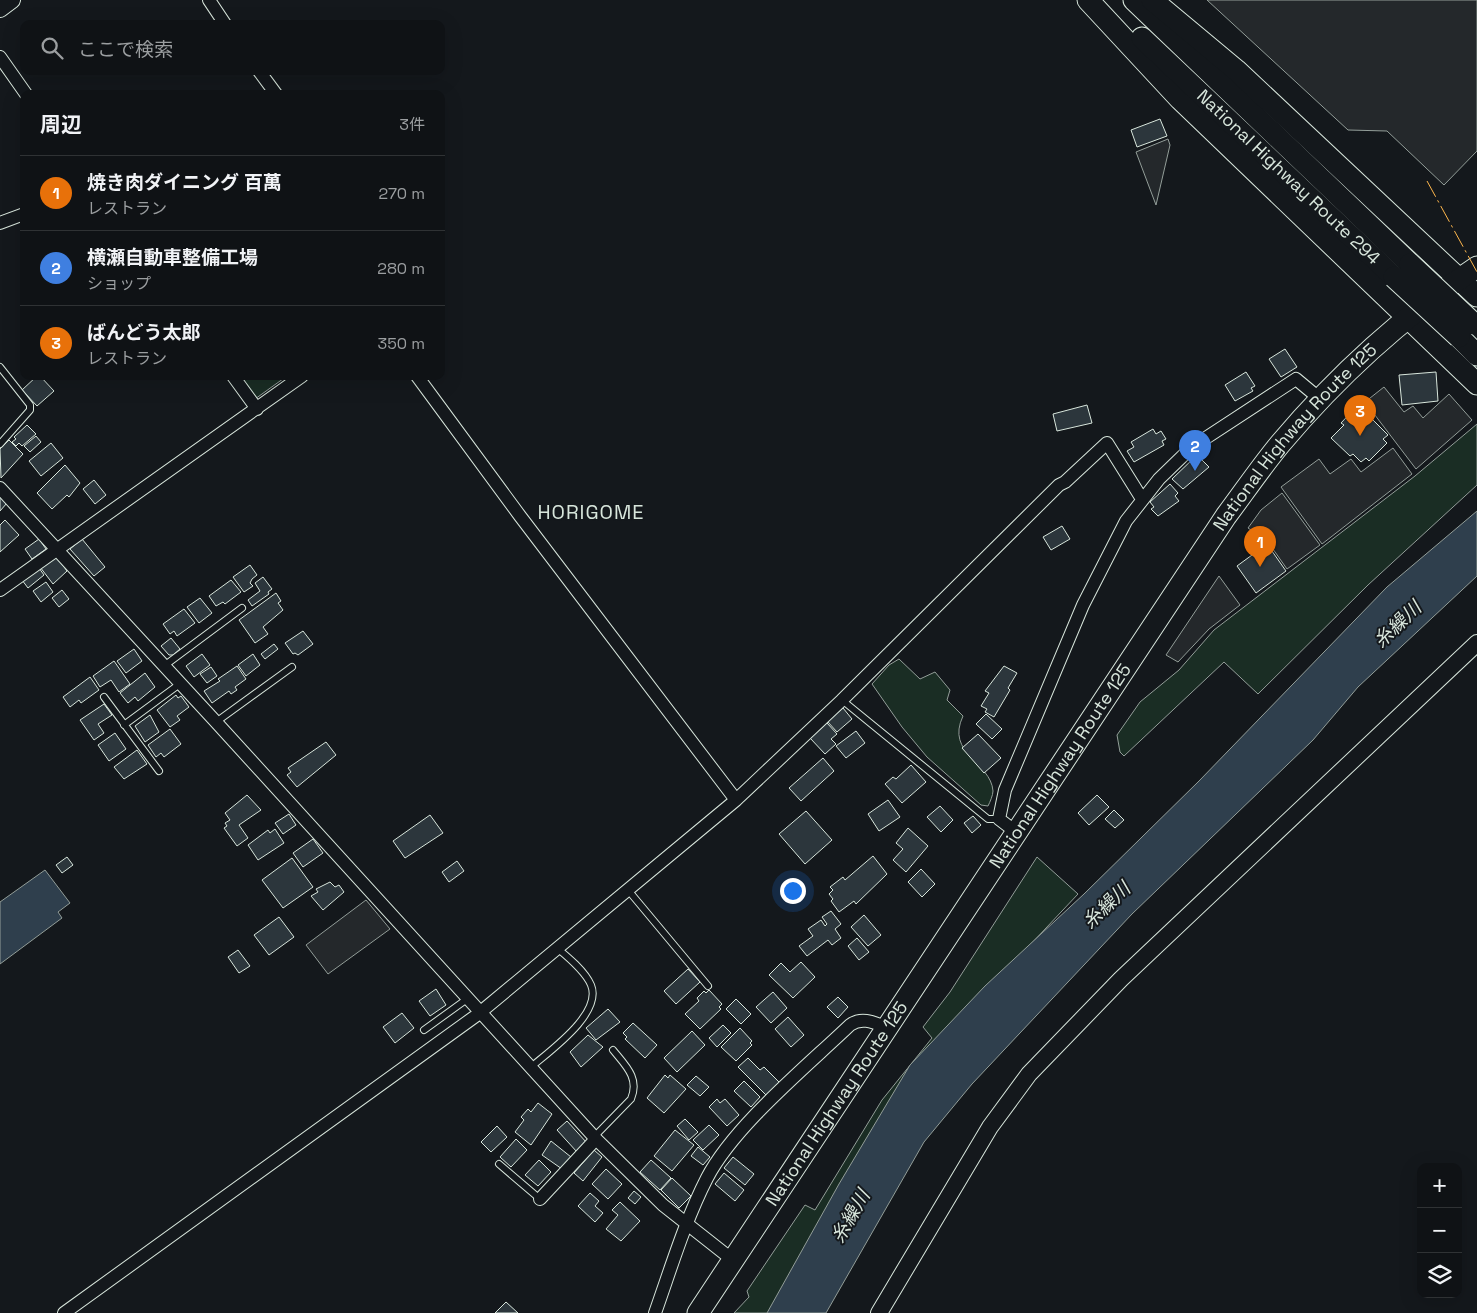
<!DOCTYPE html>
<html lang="ja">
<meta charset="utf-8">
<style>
:root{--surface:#0f1215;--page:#181b1e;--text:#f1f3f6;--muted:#9b9ea0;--line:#2f3234;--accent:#d93025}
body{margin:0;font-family:"Space Grotesk","Noto Sans JP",sans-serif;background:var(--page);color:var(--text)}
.controls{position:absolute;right:15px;bottom:15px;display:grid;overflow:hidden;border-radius:10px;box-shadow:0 5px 20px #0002}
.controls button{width:45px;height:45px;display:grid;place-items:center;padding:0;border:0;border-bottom:1px solid var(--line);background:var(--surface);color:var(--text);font:25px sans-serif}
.you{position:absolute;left:792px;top:890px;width:18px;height:18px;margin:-12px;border:4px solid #fff;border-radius:50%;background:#1a73e8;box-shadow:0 0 0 8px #1a73e833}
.badge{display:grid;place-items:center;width:32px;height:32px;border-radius:50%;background:var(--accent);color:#fff;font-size:16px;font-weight:700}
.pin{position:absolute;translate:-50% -41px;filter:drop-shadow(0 1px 2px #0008)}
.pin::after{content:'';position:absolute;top:26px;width:18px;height:15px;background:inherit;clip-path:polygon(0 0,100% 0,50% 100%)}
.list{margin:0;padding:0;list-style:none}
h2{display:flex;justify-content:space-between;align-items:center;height:65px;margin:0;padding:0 20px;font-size:21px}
h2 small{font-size:16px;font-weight:400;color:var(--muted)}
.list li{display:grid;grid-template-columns:32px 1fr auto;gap:15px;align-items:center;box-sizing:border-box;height:75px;padding:0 20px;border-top:1px solid var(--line)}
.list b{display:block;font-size:19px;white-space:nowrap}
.list p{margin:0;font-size:16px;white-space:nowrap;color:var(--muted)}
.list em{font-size:16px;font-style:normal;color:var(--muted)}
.icon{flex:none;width:28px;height:28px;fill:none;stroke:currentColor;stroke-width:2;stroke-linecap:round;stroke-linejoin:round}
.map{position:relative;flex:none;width:1477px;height:1313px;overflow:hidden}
.search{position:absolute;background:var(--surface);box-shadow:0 5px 20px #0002;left:20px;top:20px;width:425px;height:55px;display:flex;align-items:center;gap:12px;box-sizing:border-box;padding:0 18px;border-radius:10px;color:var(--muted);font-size:19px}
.panel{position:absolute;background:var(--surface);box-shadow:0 5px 20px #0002;left:20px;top:90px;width:425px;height:290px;border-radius:10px}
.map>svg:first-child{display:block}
</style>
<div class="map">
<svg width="1477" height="1313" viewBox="0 0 1477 1313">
<rect width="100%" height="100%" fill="#14181c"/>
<!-- green -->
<path fill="#1a2d24" stroke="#939e99" d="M239,376H287L255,399Z
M1477,424V485L1368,585L1258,694L1224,662L1124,756L1120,752L1117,735L1140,702L1179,670L1214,630L1415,476Z
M899,659L920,679L935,672L950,690L947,700L963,716C945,754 991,762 993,791C993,795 990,802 988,806L981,805L927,757L902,727L872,684L889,665Z
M1037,857L1078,894L998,979L773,1313H734L749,1297L747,1291L805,1205L815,1210L882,1100L932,1038L923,1027L950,992Z"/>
<!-- parking -->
<path fill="#24282b" stroke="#939e99" d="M1207,0H1477V151L1444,185L1387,131L1348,130Z
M1168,139L1170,145L1156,205L1136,152Z
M1384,387L1404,412L1413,406L1423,418L1449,394L1472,420L1416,469L1365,402Z
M1393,448L1412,474L1322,544L1281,487L1319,459L1330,474L1351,459L1361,472Z
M1282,493L1320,545L1287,569L1268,542L1248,528L1261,510Z
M1219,576L1240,605L1209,629L1178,662L1166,655Z
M366,900L390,929L328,974L306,945Z"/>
<!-- water -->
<path fill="#2f3f4d" stroke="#939e99" d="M1477,511V576L1358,687L1313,740L1132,914L972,1084L924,1142L826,1313H767L839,1184L910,1065L985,986L1084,894L1199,781L1387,587Z
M45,870L70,903L58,912L62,918L0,964V902Z"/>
<!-- building -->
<path fill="#2c363c" stroke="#d8e6dc" d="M1160,119L1167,136L1137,147L1131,130Z
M1285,349L1297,367L1281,377L1269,359Z
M1246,372L1255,386L1251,388L1253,391L1235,401L1225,385Z
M1436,372L1438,401L1402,405L1399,375Z
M37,376H40L54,391L37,406L22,390Z
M1087,405L1092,423L1057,431L1053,414Z
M1358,405L1388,435L1383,439L1387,443L1369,461L1366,458L1361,462L1353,454L1350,456L1331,438L1344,425L1341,423Z
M27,425L36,434L22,446L19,443L16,446L12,442L16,439L14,437Z
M1153,429L1156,434L1161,431L1166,439L1162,441L1164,445L1134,462L1127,451L1134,447L1131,442Z
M36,436L41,442L30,452L24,446Z
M9,440L23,454L1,478L0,449Z
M51,443L63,458L41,476L29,461Z
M1197,455L1209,467L1183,489L1172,479Z
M65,465L80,483L69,497L67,495L52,509L37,493Z
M94,480L106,495L95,504L83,489Z
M1170,484L1178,493L1175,496L1179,501L1158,516L1151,509L1154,507L1150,502Z
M0,497L7,503L0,511Z
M5,520L19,535L0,552V525Z
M1062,526L1070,539L1051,550L1043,537Z
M39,539L46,549L32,559L25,549Z
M82,539L105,567L94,576L70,549Z
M1267,544L1286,571L1256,593L1237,566Z
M56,556L67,571L53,584L40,567Z
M250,565L257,575L252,579L250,583L253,586L244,592L233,577Z
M39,568L44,575L28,588L22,580Z
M263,577L272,589L268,592L269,594L252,606L248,600L260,591L255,583Z
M231,580L241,592L225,604L223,602L216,606L209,596Z
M46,582L53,592L41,602L33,591Z
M62,590L69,599L59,607L52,598Z
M276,593L281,601L278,603L283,610L263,627L268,634L255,643L239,620Z
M200,598L212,613L199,623L187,607Z
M184,609L195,623L177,636L174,631L170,634L163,624Z
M303,631L313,644L298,655L295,653L293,654L285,643Z
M171,638L180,649L173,655H169L161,646Z
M274,644L278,649L265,659L261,654Z
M134,649L142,661L126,673L117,661Z
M202,654L210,665L194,677L186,666Z
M253,654L260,665L246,676L238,665Z
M114,661L130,684L119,692L111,680L100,687L93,676Z
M237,666L246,679L235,687L237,690L231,694L229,691L212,703L204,691L220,681L218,679Z
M1004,666L1017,673L1008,688L1010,690L994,717L985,712L987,709L981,706L989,693L985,691Z
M211,667L217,676L207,683L200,674Z
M145,673L155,687L138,701L135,697L128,703L120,693Z
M90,677L99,690L81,703L79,700L70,707L63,697Z
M176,695L178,698L181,696L189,707L177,716L180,720L170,727L157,710Z
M104,704L112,715L98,724L104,733L94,740L80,720Z
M843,708L852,719L837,732L827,721Z
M986,714L1002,729L992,739L976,724Z
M150,715L159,732L145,742L135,726Z
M827,723L837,734L831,739L836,744L825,754L810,738Z
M170,729L181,744L164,757L161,753L156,757L148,745Z
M856,731L865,743L846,758L836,746Z
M115,733L126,749L109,761L98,745Z
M978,734L1001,758L984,773L962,748Z
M326,742L336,755L297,787L287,775L291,772L288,768Z
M137,750L147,764L124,779L114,767Z
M823,758L834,771L801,801L789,788Z
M911,765L926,782L902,803L885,784L893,777L896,779Z
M247,795L261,810L239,825L248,838L237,846L224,828L227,826L225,823L230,820L225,813Z
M1097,795L1109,807L1089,825L1078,813Z
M888,800L900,817L879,831L868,814Z
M940,806L953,820L941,832L927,817Z
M1114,810L1124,820L1115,828L1105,819Z
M806,811L832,840L805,864L779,834Z
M289,814L296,825L283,834L275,823Z
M430,815L443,833L405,858L393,841Z
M973,816L981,825L972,833L964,823Z
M908,828L928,846L906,872L893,860L903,849L896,843Z
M275,829L284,843L258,860L248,845L268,830L270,833Z
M313,839L323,853L303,867L293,853Z
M873,856L887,874L856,904L854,901L839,912L831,901L833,899L829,894L833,890L830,887L843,877L845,880Z
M67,857L73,865L62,873L56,865Z
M292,858L313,887L283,908L262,880Z
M457,861L464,871L449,882L442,872Z
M921,869L935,884L922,897L908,882Z
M330,882L335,887L339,885L344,892L323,910L311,896L318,892L316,889Z
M831,911L841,924L835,929L841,938L832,945L828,940L807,956L799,946L813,936L808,929L821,920L825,926L827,924L822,917Z
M864,915L881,935L868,946L851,927Z
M279,917L294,937L269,955L254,935Z
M857,938L869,952L859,960L848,946Z
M238,950L250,966L239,973L228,957Z
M801,962L815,977L793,998L769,975L781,963L790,972Z
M688,969L700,982L676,1004L664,991Z
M436,989L446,1005L430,1016L419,1001Z
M709,990L722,1004L719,1007L721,1009L700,1029L685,1014L699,1001L697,998L704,991L706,993Z
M773,992L787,1008L771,1023L756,1007Z
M838,997L848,1007L838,1018L827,1007Z
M736,999L751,1014L741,1024L726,1009Z
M608,1009L620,1022L596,1040L586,1028Z
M402,1013L414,1028L395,1043L383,1027Z
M788,1017L804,1035L791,1047L775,1029Z
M633,1023L657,1045L645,1058L625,1039L627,1037L623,1033Z
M723,1025L731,1033L717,1047L709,1038Z
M740,1028L752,1041L750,1043L752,1045L736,1061L721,1047Z
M692,1031L705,1045L677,1072L664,1058Z
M588,1035L603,1047L581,1067L570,1052Z
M748,1058L760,1070L764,1067L779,1082L766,1095L738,1067Z
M665,1075L668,1078L670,1075L686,1089L664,1113L647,1098Z
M696,1076L709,1087L700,1096L687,1085Z
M744,1081L760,1097L751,1107L734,1091Z
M717,1099L720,1103L725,1099L739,1115L727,1126L709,1107Z
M538,1103L552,1114L531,1145L515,1132L524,1120L521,1117L528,1109L531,1112Z
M685,1119L698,1132L689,1140L677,1126Z
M567,1121L587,1143L577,1152L557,1130Z
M709,1125L719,1135L703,1150L693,1140Z
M497,1126L507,1137L491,1152L481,1142Z
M675,1130L694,1145L672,1171L654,1156Z
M516,1139L527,1150L511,1167L500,1157Z
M551,1141L571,1157L562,1169L542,1155Z
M698,1147L710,1157L703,1165L691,1156Z
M594,1150L602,1157L583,1181L574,1173Z
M733,1157L754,1174L745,1185L724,1168Z
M539,1160L551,1172L538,1186L525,1175Z
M651,1160L671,1178L660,1190L640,1172Z
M606,1169L622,1184L608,1199L592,1184Z
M724,1173L744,1190L735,1201L715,1184Z
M672,1178L691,1196L679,1208L661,1190Z
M634,1191L641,1197L635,1204L628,1198Z
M590,1193L599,1201L595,1206L603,1213L595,1222L578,1206Z
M620,1202L640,1221L621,1241L606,1229L618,1215L612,1210Z
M506,1302L518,1313H495Z"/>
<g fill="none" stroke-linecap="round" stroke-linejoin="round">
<defs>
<path id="service" d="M0,367L30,405V410L0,444
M164,666L242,608
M104,697L159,771
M842,700L988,819H999
M216,722L292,667
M124,725L181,683
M628,890L708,986
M424,1030L467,999
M530,1068C548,1052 603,1014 591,985C585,971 568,957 557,948
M594,1137L631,1099C640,1078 625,1065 613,1050
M499,1164L540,1199"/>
<path id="minor" d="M209,0L225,24
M0,57L26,94
M259,71L276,94
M0,223L24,214
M233,376L257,409
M417,376L520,516L736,800
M0,488L216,722L596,1139L663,1205L734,1261
M0,590L302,376
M1016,832L999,819L1005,790L1083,605L1126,521L1159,479L1192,447L1296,379L1320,399
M540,1199L596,1139
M64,1313L477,1015L736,800L842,700L1059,485L1065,482L1107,443L1142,499
M655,1313C671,1268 685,1221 707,1178C734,1126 806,1067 850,1025C862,1016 875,1023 888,1028"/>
<path id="tertiary" d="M0,9L12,0
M879,1313L990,1127L1029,1074L1121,979L1477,643"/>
<g id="trunk">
<path d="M1088,0L1180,99L1477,384"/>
<path d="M1134,0L1410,264"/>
<path d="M1152,0L1236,70L1477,296"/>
<path id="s1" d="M1142,38L1394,277"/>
<path d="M1459,337L1477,355"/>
<path id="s2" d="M698,1313L1226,516C1244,492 1261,467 1280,444C1338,375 1403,316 1477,267"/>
</g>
</defs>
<!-- service casing -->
<use href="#service" stroke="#d8e6dc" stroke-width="8"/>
<!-- minor casing -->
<use href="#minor" stroke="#d8e6dc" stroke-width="14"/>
<!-- tertiary casing -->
<use href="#tertiary" stroke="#d8e6dc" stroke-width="18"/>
<!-- trunk casing -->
<use href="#trunk" stroke="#d8e6dc" stroke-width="23"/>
<!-- service -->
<use href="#service" stroke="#14181c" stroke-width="6"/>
<!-- minor -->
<use href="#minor" stroke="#14181c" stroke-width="12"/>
<!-- tertiary -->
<use href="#tertiary" stroke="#14181c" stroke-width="16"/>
<!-- trunk -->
<use href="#trunk" stroke="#14181c" stroke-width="21"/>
<defs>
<path id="trunk-bridge" d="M1410,264L1474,324
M1394,277L1459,337"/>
</defs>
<!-- trunk-bridge casing -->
<use href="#trunk-bridge" stroke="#d8e6dc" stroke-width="23" stroke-linecap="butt"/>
<!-- trunk-bridge -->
<use href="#trunk-bridge" stroke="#14181c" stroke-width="21"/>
<!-- power -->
<path stroke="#ffb74d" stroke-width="1" stroke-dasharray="18 4 2.5 4" stroke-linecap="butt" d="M1427,181L1477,272"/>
</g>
<g text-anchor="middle" stroke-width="4" stroke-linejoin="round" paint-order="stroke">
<!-- street labels -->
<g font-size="18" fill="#d8e6dc" stroke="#14181c">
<text dy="6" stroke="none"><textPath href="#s1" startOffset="202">National Highway Route 294</textPath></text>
<text dy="6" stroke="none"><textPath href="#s2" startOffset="1061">National Highway Route 125</textPath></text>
<text dy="6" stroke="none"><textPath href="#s2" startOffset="656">National Highway Route 125</textPath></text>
<text dy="6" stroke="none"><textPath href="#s2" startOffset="251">National Highway Route 125</textPath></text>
</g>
<!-- water labels -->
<g font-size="19" font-style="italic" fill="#d8e6dc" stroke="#14181c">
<text transform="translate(1397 624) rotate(-44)" y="7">糸繰川</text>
<text transform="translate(1106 905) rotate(-44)" y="7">糸繰川</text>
<text transform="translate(850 1216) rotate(-60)" y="7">糸繰川</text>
</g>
<!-- quarter labels -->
<g font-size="20" letter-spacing="1" fill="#d8e6dc" stroke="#14181c">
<text x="591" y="519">HORIGOME</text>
</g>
</g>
</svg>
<div class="controls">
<button>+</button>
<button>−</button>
<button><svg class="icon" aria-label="layers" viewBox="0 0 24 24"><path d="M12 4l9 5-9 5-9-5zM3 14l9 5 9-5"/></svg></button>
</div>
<div class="you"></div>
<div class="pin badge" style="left:1260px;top:567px;background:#e8710a">1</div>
<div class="pin badge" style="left:1195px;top:471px;background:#3f7fe0">2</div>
<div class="pin badge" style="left:1360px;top:436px;background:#e8710a">3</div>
<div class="search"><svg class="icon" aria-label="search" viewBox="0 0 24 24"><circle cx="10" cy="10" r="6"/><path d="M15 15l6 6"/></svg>ここで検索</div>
<section class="panel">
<h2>周辺<small>3件</small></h2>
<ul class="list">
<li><span class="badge" style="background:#e8710a">1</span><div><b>焼き肉ダイニング 百萬</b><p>レストラン</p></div><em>270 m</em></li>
<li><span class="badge" style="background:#3f7fe0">2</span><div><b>横瀬自動車整備工場</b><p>ショップ</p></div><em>280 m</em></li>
<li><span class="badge" style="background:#e8710a">3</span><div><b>ばんどう太郎</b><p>レストラン</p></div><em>350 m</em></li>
</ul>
</section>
</div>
